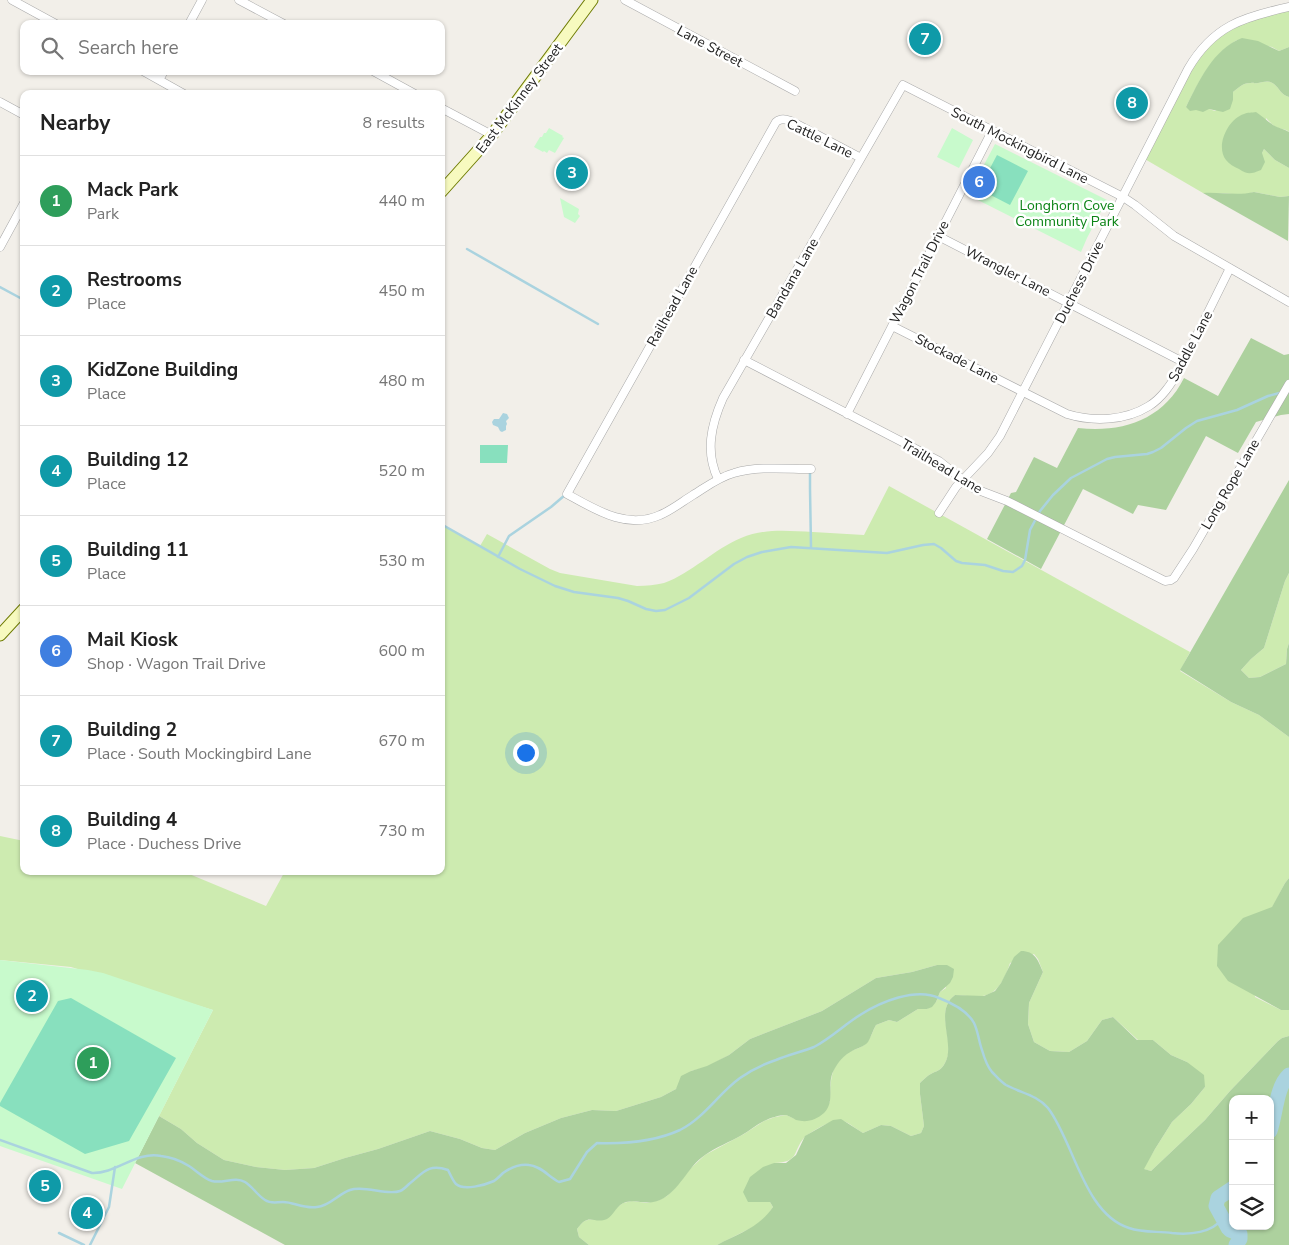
<!DOCTYPE html>
<meta charset="utf-8">
<style>
:root{--surface:#fff;--page:#f2f2f2;--text:#222;--muted:#767676;--line:#e0e0e0;--accent:#0b8043}
body{margin:0;font-family:"Nunito Sans",sans-serif;background:var(--page);color:var(--text)}
.controls{position:absolute;right:15px;bottom:15px;display:grid;overflow:hidden;border-radius:10px;box-shadow:0 1px 4px #0004}
.controls button{width:45px;height:45px;display:grid;place-items:center;padding:0;border:0;border-bottom:1px solid var(--line);background:var(--surface);color:var(--text);font:25px sans-serif}
.you{position:absolute;left:525px;top:752px;width:18px;height:18px;margin:-12px;border:4px solid #fff;border-radius:50%;background:#1a73e8;box-shadow:0 0 0 8px #1a73e833}
.badge{display:grid;place-items:center;width:32px;height:32px;border-radius:50%;background:var(--accent);color:#fff;font-size:16px;font-weight:700}
.pin{position:absolute;translate:-50% -50%;border:2px solid #fff;box-shadow:0 1px 5px #0006}
.list{margin:0;padding:0;list-style:none}
h2{display:flex;justify-content:space-between;align-items:center;height:65px;margin:0;padding:0 20px;font-size:21px}
h2 small{font-size:16px;font-weight:400;color:var(--muted)}
.list li{display:grid;grid-template-columns:32px 1fr auto;gap:15px;align-items:center;box-sizing:border-box;height:90px;padding:0 20px;border-top:1px solid var(--line)}
.list b{display:block;font-size:19px;white-space:nowrap}
.list p{margin:0;font-size:16px;white-space:nowrap;color:var(--muted)}
.list em{font-size:16px;font-style:normal;color:var(--muted)}
.icon{flex:none;width:28px;height:28px;fill:none;stroke:currentColor;stroke-width:2;stroke-linecap:round;stroke-linejoin:round}
.map{position:relative;flex:none;width:1289px;height:1245px;overflow:hidden}
.search{position:absolute;background:var(--surface);box-shadow:0 1px 4px #0004;left:20px;top:20px;width:425px;height:55px;display:flex;align-items:center;gap:12px;box-sizing:border-box;padding:0 18px;border-radius:10px;color:var(--muted);font-size:19px}
.panel{position:absolute;background:var(--surface);box-shadow:0 1px 4px #0004;left:20px;top:90px;width:425px;height:785px;border-radius:10px}
.map>svg:first-child{display:block}
</style>
<div class="map">
<svg width="1289" height="1245" viewBox="0 0 1289 1245">
<rect width="100%" height="100%" fill="#f2efe9"/>
<!-- grass -->
<path fill="#cdebb0" d="M1289,7V47L1279,51L1272,47L1237,40C1211,55 1199,82 1186,107L1196,110L1209,109L1215,111L1233,100V92C1238,88 1243,83 1250,83C1258,82 1251,84 1258,83C1264,82 1269,80 1274,84C1280,89 1281,95 1289,97V132C1286,129 1282,129 1278,128C1273,126 1270,122 1266,118L1262,153L1264,149L1275,160L1289,168V196L1280,197L1254,192L1243,195L1222,193H1203L1143,158L1188,69L1225,29Z
M889,486L1190,652L1180,671L1231,702L1259,715L1289,737V878L1285,883L1272,908L1243,919L1255,997L1281,1010H1289V1036L1282,1038L1278,1041L1230,1091L1205,1120L1151,1171L1143,1169L1155,1149L1172,1122L1191,1104L1205,1087L1187,1062L1171,1055L1153,1040H1138L1113,1017L1102,1020L1087,1041L1069,1052L1050,1051L1034,1042L1028,1024L1029,1003L1043,972L1038,959L1034,954L1010,963C1006,976 999,993 983,996C975,998 964,995 955,995C933,1011 957,1043 945,1063C940,1072 937,1070 929,1075C926,1077 923,1080 920,1083V1094L924,1126L921,1133L911,1136L891,1126L881,1125L863,1133C856,1129 846,1120 839,1120C833,1119 808,1133 804,1138C792,1152 800,1162 774,1163L758,1202H770L773,1207L767,1216L755,1226L717,1245H589L579,1237L577,1229C585,1218 588,1219 600,1220L623,1203L632,1201L647,1203L659,1200L667,1196L675,1188L691,1168L705,1155L744,1134L764,1121L775,1117L786,1115L798,1120L830,1102C831,1080 829,1066 849,1052C855,1049 862,1048 867,1042C871,1038 873,1030 876,1025L889,1020L897,1022L918,1009H927L936,1002L940,992L946,988L937,965L912,972L876,978L822,1011L750,1039L729,1055L707,1067L691,1071L676,1089L661,1097L616,1111L592,1110L561,1118L525,1133L495,1150L482,1148L460,1139L430,1131L378,1149L345,1158L314,1168L285,1170L256,1167L224,1160L197,1143L181,1129L159,1116L213,1010L71,967L0,960V836L24,841V871H182L266,906L285,871H441V553L445,547L441,545V524L480,546L487,534L550,569L560,573L637,586C646,586 656,585 664,583C692,573 714,549 741,538C764,528 789,531 813,532C830,533 847,534 864,535Z
M1289,573V643L1287,649L1286,664L1260,677L1249,678L1241,670L1251,659L1264,648L1285,581Z"/>
<!-- forest -->
<path fill="#add19e" fill-rule="evenodd" d="M1242,38L1258,41L1279,51L1289,47V97C1281,95 1280,89 1274,84C1269,80 1264,82 1258,83C1251,84 1257,82 1250,83C1243,83 1238,88 1233,92V100L1230,109L1223,112L1209,109L1203,112L1196,110L1190,111L1186,107C1199,81 1213,49 1242,38Z
M1256,112C1262,116 1267,121 1273,125C1278,128 1284,129 1289,132V168L1275,160L1264,149L1262,153L1265,162L1261,170C1251,174 1248,175 1239,169C1234,167 1229,164 1226,160C1215,146 1228,119 1244,114C1247,112 1252,113 1256,112Z
M1254,192L1280,197L1289,196L1288,241L1203,193C1221,192 1238,196 1254,192Z
M1251,338L1284,355L1289,354V414L1281,415L1256,422L1238,453L1206,436L1166,510L1138,505L1133,514L1083,489L1041,569L987,539L1011,493L1016,492L1034,457L1057,468L1078,428C1122,433 1163,420 1184,378L1218,396Z
M1289,480V573L1285,581L1264,648L1251,659L1241,670L1249,678L1260,677L1286,664L1287,649L1289,643V737L1259,715L1231,702L1180,670Z
M1289,878V1010H1281L1228,981L1217,966L1218,945L1243,918L1272,907L1285,883Z
M1021,951C1035,951 1038,960 1043,972L1029,1003L1028,1024L1034,1042L1050,1051L1069,1052L1087,1041L1102,1020L1113,1017L1137,1040H1153L1171,1055L1187,1062L1204,1075L1205,1087L1191,1104L1172,1122L1155,1149L1144,1169L1151,1171L1205,1120L1230,1091L1278,1041L1282,1038L1289,1036V1245H717C739,1233 759,1228 773,1207L770,1202H748L743,1192L750,1177L763,1167L774,1163H786L796,1155L805,1136L833,1120L841,1119L863,1133L881,1125L891,1126L911,1136L921,1133L924,1126L920,1094V1083C923,1080 926,1077 929,1075C937,1070 940,1072 945,1063C956,1043 933,1011 955,995L984,996L995,991L1001,983L1014,957ZM1233,1099H1270V1226H1233Z
M937,965H947L954,969L953,977L950,983L940,992L936,1002L932,1007L927,1009H918L897,1022L889,1020L876,1025C873,1030 871,1037 868,1042C864,1047 857,1048 852,1051C844,1055 838,1062 834,1070C826,1083 836,1101 824,1113C816,1120 807,1123 796,1120C793,1118 789,1116 786,1115C779,1115 770,1118 764,1121C756,1125 749,1131 742,1135C730,1142 716,1147 705,1155C687,1167 680,1191 660,1200C645,1206 639,1199 626,1202C617,1204 614,1215 607,1219C593,1225 590,1211 577,1229L579,1237L589,1245H285L135,1163L159,1116L181,1129L197,1143L224,1160L256,1167L285,1170L314,1168L345,1158L378,1149L430,1131L460,1139L482,1148L495,1150L525,1133L561,1118L592,1110L616,1111L661,1097L676,1089L681,1076L691,1071L707,1066L729,1055L750,1039L822,1011L876,978L912,972Z"/>
<!-- park -->
<path fill="#c8facc" d="M549,128L563,136L562,137L564,138L555,153L549,150L547,153L544,151L543,152L534,147L540,137H542L544,133H546Z
M952,128L973,140L959,168L937,157Z
M995,144L1107,200L1087,238L1081,252L968,195Z
M560,198L579,209L578,214L580,216L575,223L564,217Z
M0,960L88,970L103,973L213,1010L122,1189L0,1146Z"/>
<!-- pitch -->
<path fill="#88e0be" d="M997,155L1028,171L1010,205L979,189Z
M480,445H508L507,463H480Z
M71,998L176,1058L129,1141L85,1154L0,1106V1103L58,1001Z"/>
<!-- water -->
<path fill="#aad3df" d="M503,413L507,414L509,418L506,421L507,424L506,426V430L502,432L500,431L498,427L493,425L492,422L494,419H499Z"/>
<g fill="none" stroke-linecap="round" stroke-linejoin="round">
<!-- stream -->
<path stroke="#aad3df" stroke-width="2.5" d="M467,249L598,324
M0,287L24,300
M810,470V489L811,547
M441,524L520,569L555,586L574,592L618,598L628,601L646,609L656,611L665,610L689,598L734,564L747,557L762,552L791,547L887,553L923,545L934,544L941,548L956,561L962,563L985,565L1003,571L1013,572L1022,566L1025,560L1030,530L1040,511L1053,495L1071,478L1107,459L1115,457L1147,454L1153,452L1161,448L1186,428L1197,421L1237,410L1268,396L1283,392
M498,557L509,536L551,507L565,495
M0,1140L92,1173C116,1174 136,1151 161,1156C171,1157 181,1161 189,1166C197,1171 203,1178 212,1181C223,1184 235,1176 245,1182C253,1187 257,1195 265,1200C271,1204 276,1202 283,1202C294,1202 303,1209 317,1207C330,1206 338,1194 350,1190C365,1185 387,1196 400,1191C403,1190 407,1186 409,1184C423,1173 428,1163 448,1170C450,1174 453,1181 456,1184C464,1191 485,1185 494,1181C497,1179 500,1176 503,1173C510,1168 520,1164 529,1165C541,1166 549,1177 559,1182L570,1179L587,1152L597,1143C625,1144 654,1142 680,1130C704,1118 719,1093 740,1078C750,1071 764,1064 776,1060C788,1055 801,1052 814,1047C831,1038 844,1025 860,1015C880,1002 916,987 939,998C952,1003 967,1010 974,1023C978,1031 979,1042 982,1050C984,1057 987,1066 992,1072C996,1076 1001,1082 1006,1085C1021,1093 1037,1095 1048,1108C1074,1142 1084,1214 1129,1228C1143,1233 1158,1231 1172,1233C1190,1235 1212,1233 1223,1218
M59,1233L84,1245
M90,1245L109,1207L115,1167"/>
<!-- river -->
<path stroke="#aad3df" stroke-width="15" d="M1270,1131C1276,1114 1276,1087 1289,1075
M1233,1188L1218,1198L1216,1206L1228,1228L1230,1230L1240,1234V1239L1236,1245"/>
<defs>
<path id="street" d="M12,0L56,24
M239,0L284,24
M625,0L795,91
M189,24L202,0
M143,71L184,94
M373,71L415,94
M159,80L164,71
M0,102L24,115
M441,108L492,135
M938,236L1183,362
M0,247L24,203
M892,326L1067,414C1093,422 1125,421 1149,406C1162,398 1171,384 1179,371L1230,268
M744,360L939,461L973,488L1007,501L1165,581L1171,580L1174,578L1193,549L1289,384
M847,414L992,131
M811,469C786,469 758,466 734,473C719,477 706,487 693,495C683,501 672,510 660,515C627,530 596,510 567,494L776,122C781,118 785,119 791,121L861,158
M718,479C705,452 711,425 723,398L903,85L1123,197L1135,205L1174,236L1289,302
M939,513L956,487L988,453L1000,436L1188,69C1213,26 1243,17 1289,7"/>
<path id="secondary" d="M441,192L492,135L592,0
M0,635L24,609"/>
</defs>
<!-- street casing -->
<use href="#street" stroke="#a9a9a9" stroke-width="9"/>
<!-- secondary casing -->
<use href="#secondary" stroke="#707d05" stroke-width="13"/>
<!-- street -->
<use href="#street" stroke="#fff" stroke-width="8"/>
<!-- secondary -->
<use href="#secondary" stroke="#f7fabf" stroke-width="11"/>
</g>
<g text-anchor="middle" stroke-width="5" stroke-linejoin="round" paint-order="stroke">
<!-- street labels -->
<g font-size="14" fill="#222" stroke="#fff">
<text transform="translate(710 46) rotate(28)" y="5">Lane Street</text>
<text transform="translate(519 98) rotate(-53)" y="5">East McKinney Street</text>
<text transform="translate(820 138) rotate(26)" y="5">Cattle Lane</text>
<text transform="translate(1020 145) rotate(27)" y="5">South Mockingbird Lane</text>
<text transform="translate(1008 271) rotate(27)" y="5">Wrangler Lane</text>
<text transform="translate(919 272) rotate(-63)" y="5">Wagon Trail Drive</text>
<text transform="translate(792 278) rotate(-60)" y="5">Bandana Lane</text>
<text transform="translate(1079 282) rotate(-63)" y="5">Duchess Drive</text>
<text transform="translate(672 306) rotate(-61)" y="5">Railhead Lane</text>
<text transform="translate(1190 346) rotate(-62)" y="5">Saddle Lane</text>
<text transform="translate(957 358) rotate(27)" y="5">Stockade Lane</text>
<text transform="translate(942 466) rotate(31)" y="5">Trailhead Lane</text>
<text transform="translate(1230 484) rotate(-60)" y="5">Long Rope Lane</text>
</g>
<!-- park labels -->
<g font-size="14" fill="#0c8416" stroke="#fff">
<text x="1067" y="210">Longhorn Cove<tspan x="1067" dy="16">Community Park</tspan></text>
</g>
</g>
</svg>
<div class="controls">
<button>+</button>
<button>−</button>
<button><svg class="icon" aria-label="layers" viewBox="0 0 24 24"><path d="M12 4l9 5-9 5-9-5zM3 14l9 5 9-5"/></svg></button>
</div>
<div class="you"></div>
<div class="pin badge" style="left:93px;top:1063px;background:#2e9e5b">1</div>
<div class="pin badge" style="left:32px;top:996px;background:#0f9aa8">2</div>
<div class="pin badge" style="left:572px;top:173px;background:#0f9aa8">3</div>
<div class="pin badge" style="left:87px;top:1213px;background:#0f9aa8">4</div>
<div class="pin badge" style="left:45px;top:1186px;background:#0f9aa8">5</div>
<div class="pin badge" style="left:979px;top:182px;background:#3f7fe0">6</div>
<div class="pin badge" style="left:925px;top:39px;background:#0f9aa8">7</div>
<div class="pin badge" style="left:1132px;top:103px;background:#0f9aa8">8</div>
<div class="search"><svg class="icon" aria-label="search" viewBox="0 0 24 24"><circle cx="10" cy="10" r="6"/><path d="M15 15l6 6"/></svg>Search here</div>
<section class="panel">
<h2>Nearby<small>8 results</small></h2>
<ul class="list">
<li><span class="badge" style="background:#2e9e5b">1</span><div><b>Mack Park</b><p>Park</p></div><em>440 m</em></li>
<li><span class="badge" style="background:#0f9aa8">2</span><div><b>Restrooms</b><p>Place</p></div><em>450 m</em></li>
<li><span class="badge" style="background:#0f9aa8">3</span><div><b>KidZone Building</b><p>Place</p></div><em>480 m</em></li>
<li><span class="badge" style="background:#0f9aa8">4</span><div><b>Building 12</b><p>Place</p></div><em>520 m</em></li>
<li><span class="badge" style="background:#0f9aa8">5</span><div><b>Building 11</b><p>Place</p></div><em>530 m</em></li>
<li><span class="badge" style="background:#3f7fe0">6</span><div><b>Mail Kiosk</b><p>Shop · Wagon Trail Drive</p></div><em>600 m</em></li>
<li><span class="badge" style="background:#0f9aa8">7</span><div><b>Building 2</b><p>Place · South Mockingbird Lane</p></div><em>670 m</em></li>
<li><span class="badge" style="background:#0f9aa8">8</span><div><b>Building 4</b><p>Place · Duchess Drive</p></div><em>730 m</em></li>
</ul>
</section>
</div>
